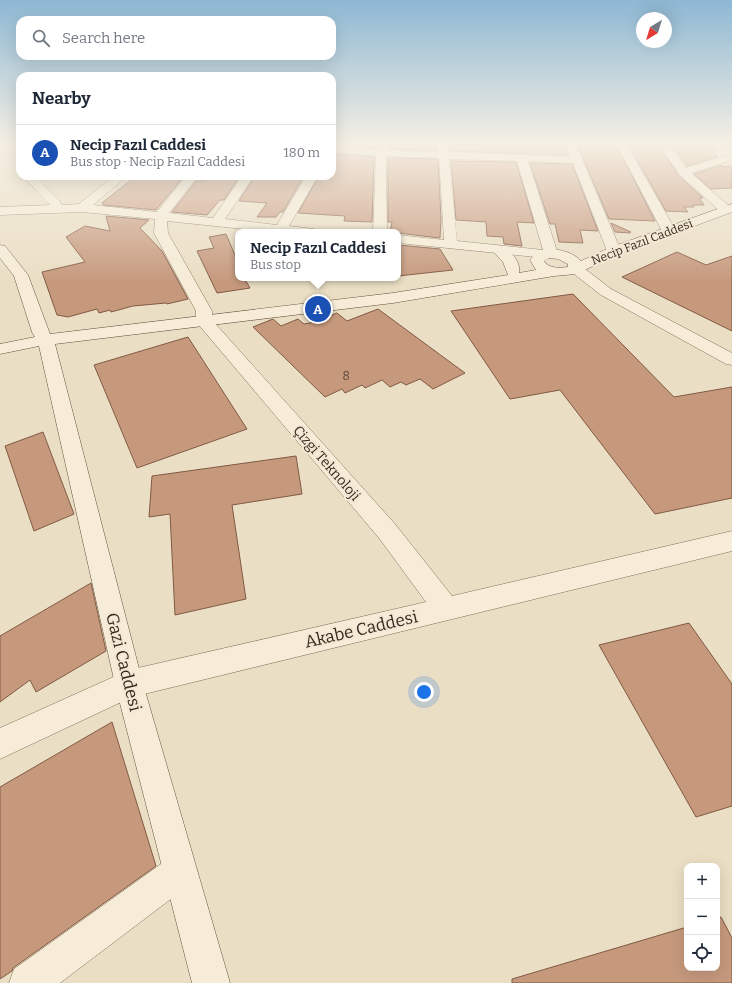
<!DOCTYPE html>
<meta charset="utf-8">
<style>
:root{--surface:#fff;--page:#f2f2f3;--text:#1f2937;--muted:#747a83;--line:#e0e1e3;--accent:#b45309}
body{margin:0;font-family:Bitter,serif;background:var(--page);color:var(--text)}
.controls{position:absolute;right:12px;bottom:12px;display:grid;overflow:hidden;border-radius:8px;box-shadow:0 4px 16px #0002}
.controls button{width:36px;height:36px;display:grid;place-items:center;padding:0;border:0;border-bottom:1px solid var(--line);background:var(--surface);color:var(--text);font:20px sans-serif}
.compass{position:absolute;left:636px;top:12px;width:36px;height:36px;border-radius:50%;background:var(--surface);box-shadow:0 4px 16px #0002;rotate:218deg}
.you{position:absolute;left:424px;top:692px;width:14px;height:14px;margin:-10px;border:3px solid #fff;border-radius:50%;background:#1a73e8;box-shadow:0 0 0 6px #1a73e833}
.badge{display:grid;place-items:center;width:26px;height:26px;border-radius:50%;background:var(--accent);color:#fff;font-size:13px;font-weight:700}
.pin{position:absolute;translate:-50% -50%;border:2px solid #fff;box-shadow:0 1px 4px #0006}
.popup{position:absolute;left:235px;top:229px;width:166px;height:52px;box-sizing:border-box;display:grid;place-content:center;border-radius:8px;background:var(--surface);filter:drop-shadow(0 1px 3px #0005);font-size:13px;white-space:nowrap;color:var(--muted)}
.popup b{font-size:15px;color:var(--text)}
.popup::after{content:'';position:absolute;left:50%;top:100%;margin-left:-8px;border:8px solid transparent;border-top-color:var(--surface)}
.list{margin:0;padding:0;list-style:none}
h2{display:flex;justify-content:space-between;align-items:center;height:52px;margin:0;padding:0 16px;font-size:17px}
h2 small{font-size:13px;font-weight:400;color:var(--muted)}
.list li{display:grid;grid-template-columns:26px 1fr auto;gap:12px;align-items:center;box-sizing:border-box;height:56px;padding:0 16px;border-top:1px solid var(--line)}
.list b{display:block;font-size:15px;white-space:nowrap}
.list p{margin:0;font-size:13px;white-space:nowrap;color:var(--muted)}
.list em{font-size:13px;font-style:normal;color:var(--muted)}
.icon{flex:none;width:22px;height:22px;fill:none;stroke:currentColor;stroke-width:2;stroke-linecap:round;stroke-linejoin:round}
.map{position:relative;flex:none;width:732px;height:983px;overflow:hidden}
.search{position:absolute;background:var(--surface);box-shadow:0 4px 16px #0002;left:16px;top:16px;width:320px;height:44px;display:flex;align-items:center;gap:10px;box-sizing:border-box;padding:0 14px;border-radius:12px;color:var(--muted);font-size:15px}
.panel{position:absolute;background:var(--surface);box-shadow:0 4px 16px #0002;left:16px;top:72px;width:320px;height:108px;border-radius:12px}
.map>svg:first-child{display:block}
</style>
<div class="map">
<svg width="732" height="983" viewBox="0 0 732 983">
<rect width="100%" height="100%" fill="#eadec4"/>
<!-- building -->
<path fill="#c6997d" stroke="#815a44" d="M332,144H378L376,148Z
M390,144H437L436,150L389,149Z
M449,144L528,148L527,144L565,145L568,155L450,151Z
M583,144H616L655,221L609,219L578,146H584Z
M628,144H658L678,175L702,197L703,198H699L704,205H693L694,207H684L688,212L666,211Z
M670,144H710L717,157L687,166Z
M332,154L374,157L372,222L344,221L345,216L298,213L319,176L332,177Z
M388,158L438,159L441,219L440,238L390,232L392,222H388Z
M451,161L516,162L534,223L517,222L522,246L504,244L503,237L487,236L486,222L456,220Z
M530,163L572,164L598,231L580,230L583,243L559,242L555,224H550Z
M722,165L723,167L732,166V188L711,189L694,174Z
M136,176H157L156,178L181,180L156,210L103,205L102,203Z
M208,176H240L224,200H220L207,215L172,212L196,181H203Z
M255,176H304L283,212H280L276,217H257L267,203L239,201Z
M106,216L149,220L140,228L162,251L188,299L167,304L166,303L133,306L111,312L110,310L99,313L97,309L68,317L57,315L42,272L85,262L66,237L85,226L110,231Z
M611,223L631,232L630,233L615,232Z
M226,234L238,262V278H244L250,288L217,293L197,251L214,248L209,237Z
M398,245L440,249L453,270L398,276Z
M677,252L706,265L732,256V331L622,277Z
M573,294L674,397L732,387V498L655,514L560,390L510,399L451,311Z
M378,309L465,373L433,389L420,379L406,385L401,382L390,387L382,380L365,388L362,385L345,393L342,389L325,397L253,327L273,319L281,326L298,319L304,324L315,322L337,313L347,321Z
M188,337L247,429L137,468L94,365Z
M43,432L74,514L34,531L5,446Z
M296,456L302,494L232,505L246,599L175,615L170,514L149,517L152,476Z
M91,583L106,651L36,692L30,680L0,702V636Z
M689,623L732,684V806L696,817L599,645Z
M112,722L156,866L13,968L12,971L0,979V787Z
M721,917L732,938V983H512V979L687,927V968H717V918Z"/>
<g fill="none" stroke-linecap="round" stroke-linejoin="round">
<defs>
<path id="street" d="M20,145V150L0,153V147Z
M379,145H389L387,150L438,152V145H448L449,152L570,157L566,145H576L621,251L619,254L614,255L609,254L607,251L573,163L528,161L558,254L556,257L546,258L398,243V235L444,240L439,158L386,156L387,232H373L376,156L332,152V146L377,150ZM449,159L517,161L543,250L457,241Z
M617,145H627L676,231L674,234H664L662,231Z
M659,145H669L686,168L732,154V160L691,173L730,207L732,210L730,213H722L679,174Z
M23,176H35L59,200L62,205L79,204L114,176H127L93,205L157,212L186,176H198L169,213L213,218L242,176H254L225,219L277,225L306,176H318L289,226L314,229L316,232H272L167,221L168,233L212,311V320L395,524L452,596L732,531V551L132,697L0,759V728L129,670L426,602L379,538L198,324L196,321V311L154,233L155,219L82,212L0,215V207L50,205Z
M575,264L580,265L611,289L732,353V365L726,364L601,295L570,271L568,268L570,265Z
M180,854L192,859L197,871L192,883L60,983H9L14,969L168,859Z"/>
<path id="secondary" d="M732,204V212L619,254L576,274L554,276L393,303L55,344L143,684L230,983H192L115,684L39,346L0,354V344L35,337L32,332L14,276L0,258V245L5,246L28,275L50,334L393,293L508,275L503,262L491,249L493,246C506,243 522,261 519,273L536,270L530,260C541,244 569,248 581,261L609,248ZM549,258L558,259L568,264V267C559,268 549,269 544,261Z"/>
</defs>
<!-- street casing -->
<use href="#street" stroke="#84705c" stroke-width="1"/>
<!-- secondary casing -->
<use href="#secondary" stroke="#65513f" stroke-width="1"/>
<!-- street -->
<use href="#street" fill="#f6ecd7" fill-rule="evenodd"/>
<!-- secondary -->
<use href="#secondary" fill="#f6ecd7" fill-rule="evenodd"/>
</g>
<!-- sky -->
<linearGradient id="sky" x2="0" y2="1"><stop stop-color="#8db8d4"/><stop offset="0.51" stop-color="#f6f0e4"/><stop offset="1" stop-color="#f6f0e4" stop-opacity="0"/></linearGradient>
<rect width="732" height="282" fill="url(#sky)"/>
<g text-anchor="middle" stroke-width="4" stroke-linejoin="round" paint-order="stroke">
<!-- far-street labels -->
<g font-size="12" fill="#35291f" stroke="#f2e8d3">
<text transform="translate(642 242) rotate(-21)" y="4">Necip Fazıl Caddesi</text>
</g>
<!-- number labels -->
<g font-size="12" fill="#594536">
<text x="346" y="380">8</text>
</g>
<!-- street labels -->
<g font-size="14" fill="#35291f" stroke="#f2e8d3">
<text transform="translate(327 463) rotate(49)" y="5">Çizgi Teknoloji</text>
</g>
<!-- near-street labels -->
<g font-size="17" fill="#35291f" stroke="#f2e8d3">
<text transform="translate(361 629) rotate(-13)" y="6">Akabe Caddesi</text>
<text transform="translate(124 662) rotate(76)" y="6">Gazi Caddesi</text>
</g>
</g>
</svg>
<div class="controls">
<button>+</button>
<button>−</button>
<button><svg class="icon" aria-label="locate" viewBox="0 0 24 24"><circle cx="12" cy="12" r="6"/><path d="M12 2v4M12 18v4M2 12h4M18 12h4"/></svg></button>
</div>
<svg class="compass" viewBox="-18 -18 36 36"><path d="M0-13l5 13h-10z" fill="#e53935"/><path d="M0 13l5-13h-10z" fill="#747a83"/></svg>
<div class="you"></div>
<div class="pin badge" style="left:318px;top:309px;background:#1a4fb4">A</div>
<div class="popup"><b>Necip Fazıl Caddesi</b>Bus stop</div>
<div class="search"><svg class="icon" aria-label="search" viewBox="0 0 24 24"><circle cx="10" cy="10" r="6"/><path d="M15 15l6 6"/></svg>Search here</div>
<section class="panel">
<h2>Nearby<small></small></h2>
<ul class="list">
<li><span class="badge" style="background:#1a4fb4">A</span><div><b>Necip Fazıl Caddesi</b><p>Bus stop · Necip Fazıl Caddesi</p></div><em>180 m</em></li>
</ul>
</section>
</div>
